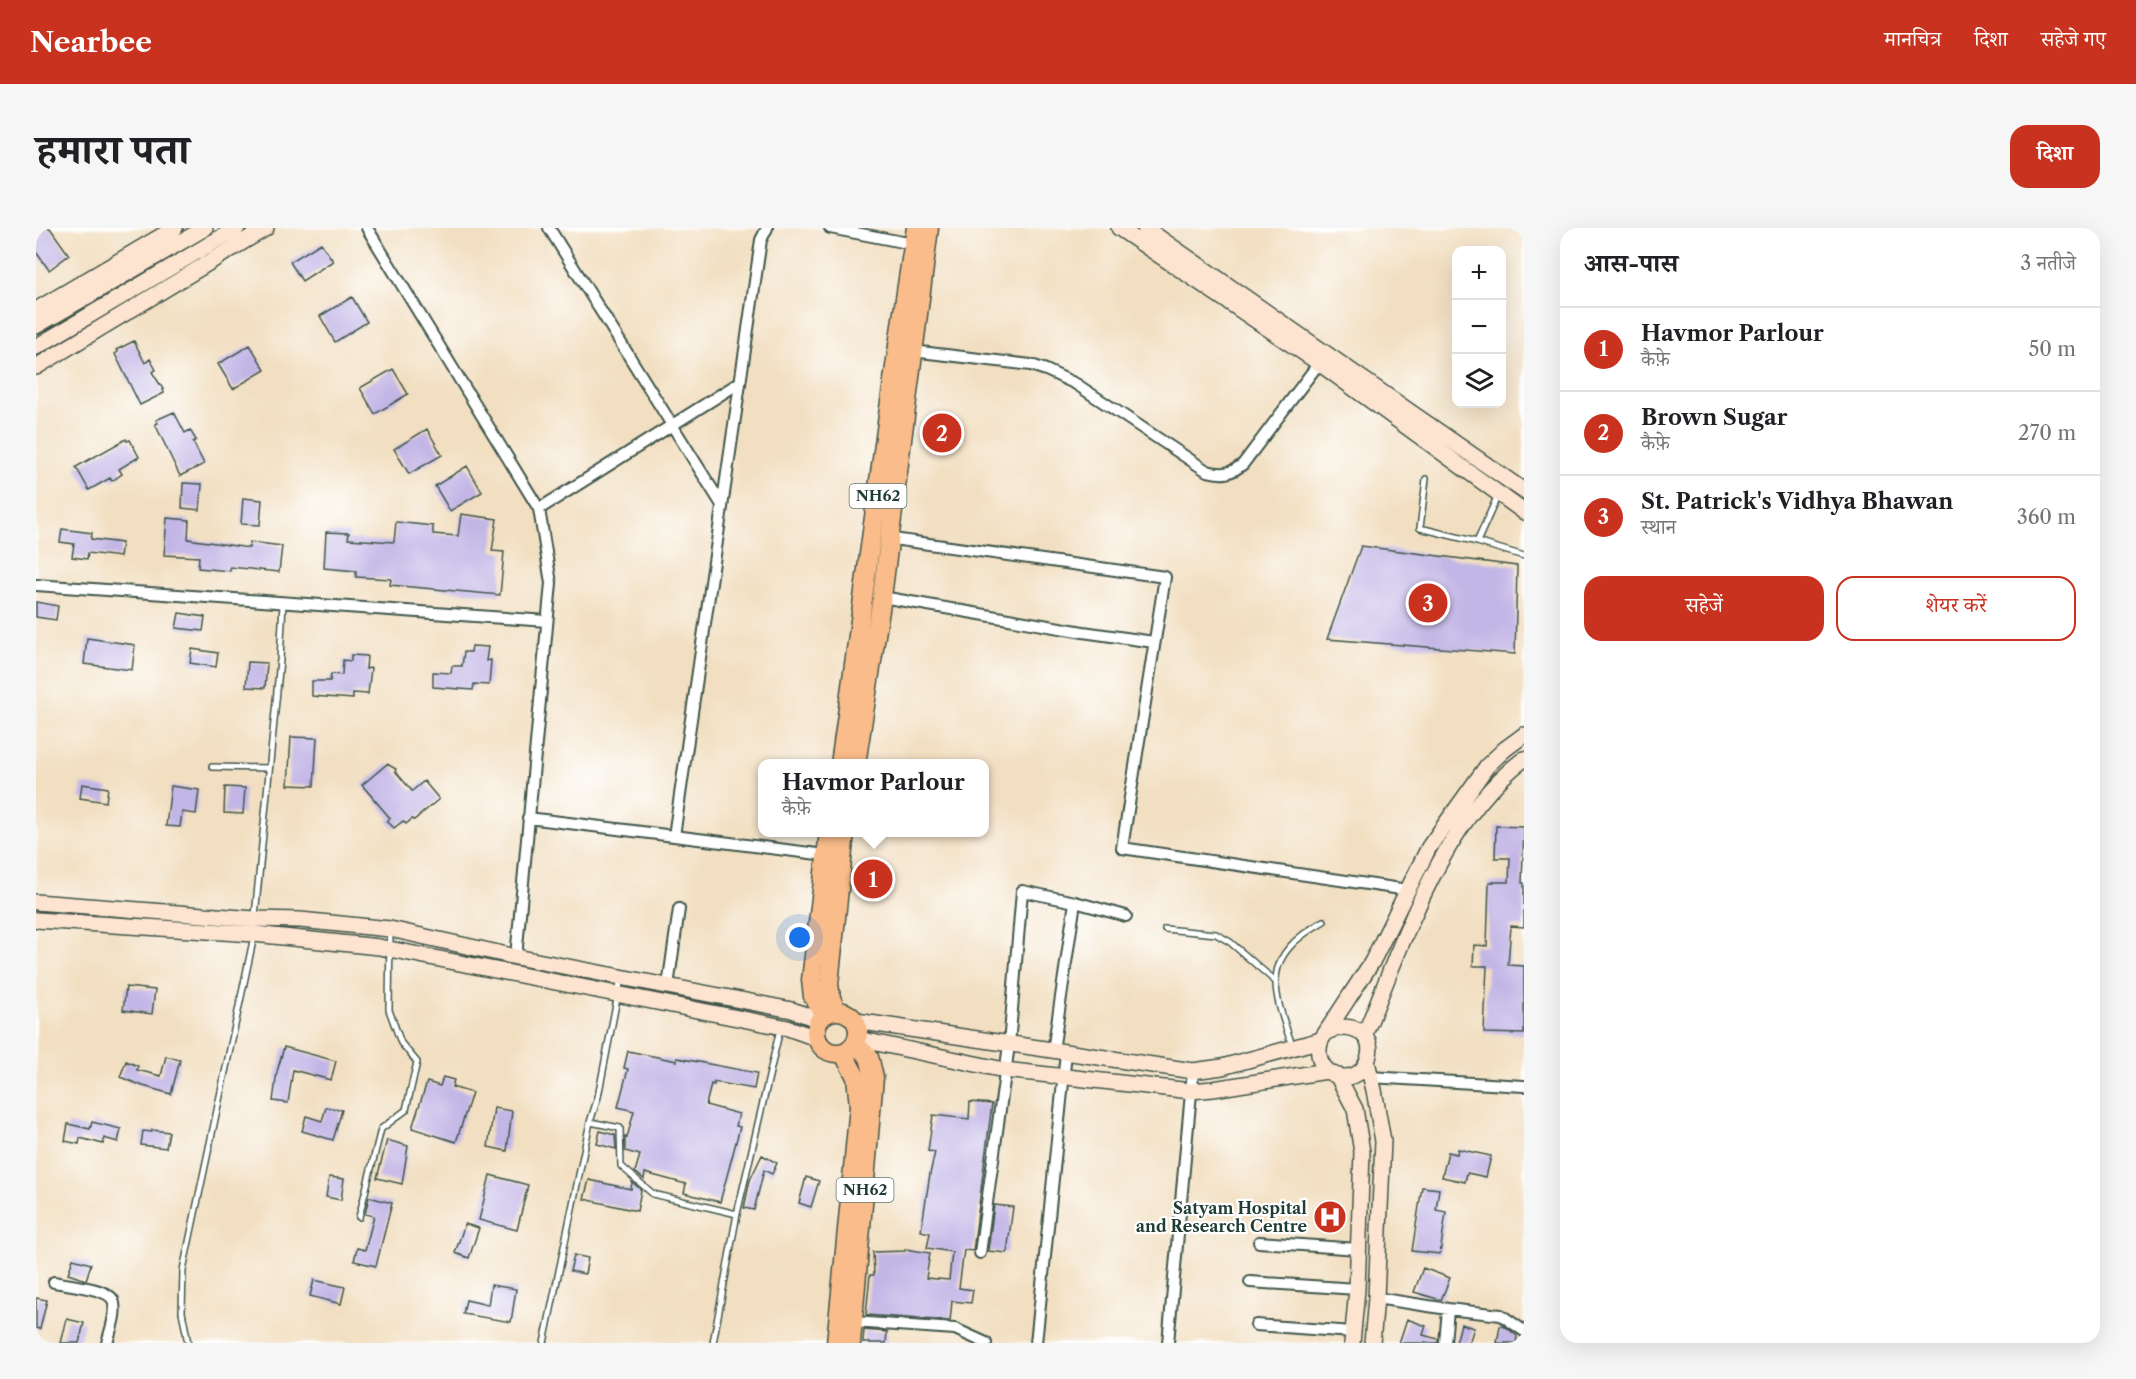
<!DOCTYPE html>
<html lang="hi">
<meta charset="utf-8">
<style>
:root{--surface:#fff;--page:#f6f6f6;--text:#202124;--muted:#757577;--line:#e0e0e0;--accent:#c8321e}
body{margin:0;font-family:"Libre Caslon Text","Noto Serif Devanagari",serif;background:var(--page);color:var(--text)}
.controls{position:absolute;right:18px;top:18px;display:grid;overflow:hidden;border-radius:12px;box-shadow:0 6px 24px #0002}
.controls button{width:54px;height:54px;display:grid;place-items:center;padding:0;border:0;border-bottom:2px solid var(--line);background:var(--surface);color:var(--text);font:30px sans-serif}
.you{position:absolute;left:764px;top:710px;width:21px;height:21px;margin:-15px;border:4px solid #fff;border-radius:50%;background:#1a73e8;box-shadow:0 0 0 9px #1a73e833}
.badge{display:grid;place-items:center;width:39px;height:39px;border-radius:50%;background:var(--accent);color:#fff;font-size:20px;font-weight:700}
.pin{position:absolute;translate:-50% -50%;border:3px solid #fff;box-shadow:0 2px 6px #0006}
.popup{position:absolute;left:722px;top:531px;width:231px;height:78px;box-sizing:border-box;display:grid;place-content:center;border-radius:12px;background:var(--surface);filter:drop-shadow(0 2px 4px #0005);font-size:20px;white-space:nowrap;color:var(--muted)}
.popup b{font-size:22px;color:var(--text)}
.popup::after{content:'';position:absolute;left:50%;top:100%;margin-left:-12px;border:12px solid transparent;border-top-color:var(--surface)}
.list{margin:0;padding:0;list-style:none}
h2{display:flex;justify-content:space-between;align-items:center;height:78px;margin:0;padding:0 24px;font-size:26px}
h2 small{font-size:20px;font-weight:400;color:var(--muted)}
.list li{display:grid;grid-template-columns:39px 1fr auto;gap:18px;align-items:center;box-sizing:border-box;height:84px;padding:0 24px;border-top:2px solid var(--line)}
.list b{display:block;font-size:22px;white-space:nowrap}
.list p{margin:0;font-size:20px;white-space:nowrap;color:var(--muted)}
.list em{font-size:20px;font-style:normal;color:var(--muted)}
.actions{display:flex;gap:12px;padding:18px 24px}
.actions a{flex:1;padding:14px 0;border:2px solid var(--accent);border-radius:18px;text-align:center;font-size:21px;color:var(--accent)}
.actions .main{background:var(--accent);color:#fff}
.icon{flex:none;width:33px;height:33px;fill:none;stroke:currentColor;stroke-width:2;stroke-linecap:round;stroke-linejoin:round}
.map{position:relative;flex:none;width:1488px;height:1115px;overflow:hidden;border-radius:18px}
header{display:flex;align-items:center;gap:36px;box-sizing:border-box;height:84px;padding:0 30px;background:var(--accent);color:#fff}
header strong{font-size:28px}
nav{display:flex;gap:33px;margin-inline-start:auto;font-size:21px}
.intro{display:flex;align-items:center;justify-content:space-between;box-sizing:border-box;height:144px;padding:0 36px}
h1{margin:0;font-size:42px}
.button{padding:15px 27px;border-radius:18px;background:var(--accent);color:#fff;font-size:21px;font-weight:700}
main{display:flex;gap:36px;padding:0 36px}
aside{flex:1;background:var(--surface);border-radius:18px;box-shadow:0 6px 24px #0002}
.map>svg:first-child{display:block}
</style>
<header>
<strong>Nearbee</strong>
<nav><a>मानचित्र</a><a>दिशा</a><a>सहेजे गए</a></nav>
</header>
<div class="intro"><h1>हमारा पता</h1><a class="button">दिशा</a></div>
<main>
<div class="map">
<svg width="1488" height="1115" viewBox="0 0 1488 1115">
<rect width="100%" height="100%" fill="#fff"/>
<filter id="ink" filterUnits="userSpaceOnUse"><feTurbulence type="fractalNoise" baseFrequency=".0167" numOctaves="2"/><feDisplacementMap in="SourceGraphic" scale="12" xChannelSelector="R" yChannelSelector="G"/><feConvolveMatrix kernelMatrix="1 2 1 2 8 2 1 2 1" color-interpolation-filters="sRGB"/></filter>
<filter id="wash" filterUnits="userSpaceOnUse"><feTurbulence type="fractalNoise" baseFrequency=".008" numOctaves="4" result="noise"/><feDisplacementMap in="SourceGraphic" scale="24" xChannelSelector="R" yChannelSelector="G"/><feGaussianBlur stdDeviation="1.35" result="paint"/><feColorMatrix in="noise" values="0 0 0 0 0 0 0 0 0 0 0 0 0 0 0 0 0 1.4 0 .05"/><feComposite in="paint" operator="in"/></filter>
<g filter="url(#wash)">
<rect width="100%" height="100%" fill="#f2dfc1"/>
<g id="blocks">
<!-- building -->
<path fill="#c2b6e6" d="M10,0H14L33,27L13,42L0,24V7Z
M285,15L297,33L266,53L254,34Z
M316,69L331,94L299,114L284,88Z
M98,113L109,135L114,131L120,142L116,144L127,161L128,165L104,177L79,126L82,124L80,122Z
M214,117L229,142L197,161L182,136Z
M357,141L372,166L339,186L324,160Z
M138,184L149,205L154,202L160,212L157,214L168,236L144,248L119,196L122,195L120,192Z
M391,201L406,227L373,246L358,221Z
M90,211L91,213L94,212L103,229L83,241L86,246L76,253L74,250L53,262L40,239Z
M431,238L446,264L414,283L399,258Z
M147,255L166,256L164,282L146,280Z
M207,270L226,272L224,297L205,296Z
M425,286L461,291L456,323L468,324L464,367L354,357L355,351L320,349V343L288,340L290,304L313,305L312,311L358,314L360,294L397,298V306L422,308Z
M131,290L153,292L152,311L213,320L214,314L246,318L243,344L194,339V343L162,340L163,329L128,327Z
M26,301L56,305L55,311L86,315L84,329L52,325L51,331L36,329L38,316L24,314Z
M1325,318L1481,338L1479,426L1291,411Z
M0,374L22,378L20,392L0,389Z
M143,385L169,389L167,403L140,400Z
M51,410L99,417L96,442L48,436Z
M436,418L452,419L450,433L455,432L453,457L438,456L437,462L397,459V444L415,445L416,438H426L428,424H435Z
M156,421L182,425L180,439L154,435Z
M315,427L331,428L330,441L335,440L332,466L317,465V471L276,468V453H294L295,446L306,447L307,432L315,433Z
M212,434L231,435L229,460L210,459Z
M255,509L281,510L278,558L252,557Z
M351,536L360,541L359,543L376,563L388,553L403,571L378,592L376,591L370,596L367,593L358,600L351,593L354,590L326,557Z
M46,556L72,560L70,574L44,570Z
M135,558L163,562L160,586L146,584L144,599L130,598Z
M189,559L209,560L207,586L188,585Z
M1460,598L1488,599L1486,655H1488V699L1475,698L1472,737L1488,738V806L1448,805L1451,738H1437L1438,717L1451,718L1453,654H1473L1474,630H1459Z
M90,759L119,762L116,786L87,782Z
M248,819L300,833L295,852L257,842L252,875L237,873L241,844Z
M592,823L641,833V830L721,845L718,861L678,854V857L675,856L670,877L703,886L700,898L704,899L684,974L648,965L650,956L609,945L608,951L599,944L604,927L589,923V909L591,910L598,883L582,879L592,841L588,840Z
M130,828L144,832L135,866L107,858L84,849L90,833L102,838L101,842L125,848Z
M407,849L418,852L416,859L436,865L420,914L376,900L391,854L404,858Z
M934,874L956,876L937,1023L928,1022L923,1060L937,1062L935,1075L916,1073L914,1093L830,1087L834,1047H838L837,1024L869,1023V1021L894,1025L890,1050L913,1052L916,1024L891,1020L894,1005L885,1003L894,946L899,924L892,923L897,887L933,891Z
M290,879L306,882L297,912L266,903L270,888L286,893Z
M458,880L476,883L471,923L452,919Z
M56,894L85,901L82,914L68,910L67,916L44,910L43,916L29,913L32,896L54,901Z
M116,902L133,904L130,920L105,917L107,903L116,904Z
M564,903L579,907L580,921L561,916Z
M351,912L372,918L366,956L341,950Z
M1422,921L1455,928L1450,949L1431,945L1429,954L1406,949L1412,924L1421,926Z
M726,927L741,935L736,946L728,942L718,982L708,980L714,952Z
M454,947L492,957L481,1002L443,992Z
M293,949L308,951L305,972L290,969Z
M770,949L783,953L775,979L763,975Z
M553,952L595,961L596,954L605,962L601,983L548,971Z
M1386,959L1403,961L1400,982L1410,984L1404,1026L1376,1023Z
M333,969L356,975L340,1038L318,1033L321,1020L329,1022L338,988L329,986Z
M958,977L977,979L971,1025L952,1023Z
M429,996L443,1000L433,1030L419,1025Z
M538,1027L552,1030L549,1046L534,1043Z
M37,1031L55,1036L50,1052L32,1046Z
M1387,1040L1414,1050L1405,1072L1378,1064Z
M278,1052L309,1059L305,1076L274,1068Z
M455,1057L480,1061L475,1094L427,1086L430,1072L452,1077Z
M0,1070L11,1072L4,1101L0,1100Z
M31,1091L48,1095L43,1115H25Z
M1371,1091L1390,1098L1387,1107L1402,1111V1115H1363Z
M1425,1096L1438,1100L1433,1115H1420Z
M1464,1098L1470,1099L1481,1108L1480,1115H1461Z
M828,1102L851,1104L850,1115H827Z"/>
</g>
</g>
<g filter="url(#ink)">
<use href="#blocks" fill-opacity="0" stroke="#3f5549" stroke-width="1.5"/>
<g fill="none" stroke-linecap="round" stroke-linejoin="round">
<defs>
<path id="lane" d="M1390,251L1384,300L1441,314L1462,267
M1441,314L1488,328
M176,539L233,540
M219,688L244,432L247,375
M1129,701L1180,706L1194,714L1239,753
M1256,817C1235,757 1225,729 1288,693
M554,894L584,900L585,938L617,966L701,986
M323,989L345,901L370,882L381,834L365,815L353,782L354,703
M152,1115L146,1084L147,1042L218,708
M508,1115L554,894L562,869L585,750
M677,1115L701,986L744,801"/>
<path id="street" d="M331,0L503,281
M513,0L686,277
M731,0L725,12L638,608L790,627
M794,0L877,16
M876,123L995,137L1010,142L1040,156L1171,243C1187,247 1195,246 1207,236L1283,135
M850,310L1129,349L1086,620L1372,662
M0,357L511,393
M846,369L1047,404L1118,414
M492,590L638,608
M480,729L515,355L503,281L703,155
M632,758L643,681
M1017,823L1039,674
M1334,849L1488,858
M1223,1014L1322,1021
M944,1025L973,817L986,663L1039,674L1090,688
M18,1054C31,1057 71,1060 77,1072C82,1084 74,1103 71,1115
M1214,1054L1321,1061
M1340,1070L1412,1081L1465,1087L1488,1103
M817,1094L919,1101L950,1115
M1220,1097L1317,1104
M1000,1115L1030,825
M1132,1115L1157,843
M1409,1115L1412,1081"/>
<path id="secondary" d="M1083,0L1283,135L1488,284
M1109,0L1488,263
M0,82L139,0
M0,98L169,0
M0,119L201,0
M0,139L230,0
M0,674L219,691L264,692L354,701L480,729L756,782L783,792
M0,692L218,706L343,719L752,800L780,810
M820,793L1157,843L1186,839L1285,812
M1291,804C1312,792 1341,804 1332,831C1322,864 1272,848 1285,812L1336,734L1393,619L1451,538L1469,521L1488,507
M1328,808C1367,715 1405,593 1488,531
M822,811L968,842L1155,863L1177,861L1291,843
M1331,834L1338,862L1347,913L1340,1070L1336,1115
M1302,849L1319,881L1326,924L1321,1061L1316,1115"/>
<path id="highway" d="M804,536C830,357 851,178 880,0
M820,536L846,369L893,0
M800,782L795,770L793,756L809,604
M780 804a21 21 0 1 1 42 0a21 21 0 1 1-42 0Z
M789,786L777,769L775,752L793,604
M800,1115L823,878L820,849L807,825
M815,1115L838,849L833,829L819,816"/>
</defs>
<!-- lane casing -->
<use href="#lane" stroke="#3f5549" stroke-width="8"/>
<!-- street casing -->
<use href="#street" stroke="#3f5549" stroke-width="14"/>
<!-- secondary casing -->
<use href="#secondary" stroke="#3f5549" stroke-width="18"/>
<!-- highway casing -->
<use href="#highway" stroke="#3f5549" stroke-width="21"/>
<!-- lane -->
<use href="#lane" stroke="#fff" stroke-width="5"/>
<!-- street -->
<use href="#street" stroke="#fff" stroke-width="10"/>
<!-- secondary -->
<use href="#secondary" stroke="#fde4d0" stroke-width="15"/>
<!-- highway -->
<use href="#highway" stroke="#f9bc8a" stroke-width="18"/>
</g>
</g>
<!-- icons -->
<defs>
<symbol id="hospital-disc" viewBox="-11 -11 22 22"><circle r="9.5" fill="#c8321e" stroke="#fff"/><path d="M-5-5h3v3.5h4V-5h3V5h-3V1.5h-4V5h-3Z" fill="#fff"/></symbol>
</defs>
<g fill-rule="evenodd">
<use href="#hospital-disc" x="1275" y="970" width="38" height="38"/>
</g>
<g text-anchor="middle" stroke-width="4.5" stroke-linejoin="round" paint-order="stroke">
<!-- shield labels -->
<g fill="#fff" stroke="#627771" stroke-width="1.5">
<rect x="813.5" y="256" width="57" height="24" rx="4.5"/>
<rect x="800.5" y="950" width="57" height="24" rx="4.5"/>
</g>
<g font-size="15" font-weight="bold" fill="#1f3d34">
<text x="842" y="273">NH62</text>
<text x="829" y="967">NH62</text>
</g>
<!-- poi labels -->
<g font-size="16" font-weight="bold" fill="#1f3d34" stroke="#fff" text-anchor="end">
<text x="1271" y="986">Satyam Hospital<tspan x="1271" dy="18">and Research Centre</tspan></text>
</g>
</g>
</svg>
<div class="controls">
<button>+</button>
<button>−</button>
<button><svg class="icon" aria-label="layers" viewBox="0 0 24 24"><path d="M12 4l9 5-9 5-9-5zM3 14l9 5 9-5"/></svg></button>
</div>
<div class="you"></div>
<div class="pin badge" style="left:837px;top:651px">1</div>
<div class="popup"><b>Havmor Parlour</b>कैफ़े</div>
<div class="pin badge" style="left:906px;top:205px">2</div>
<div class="pin badge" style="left:1392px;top:375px">3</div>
</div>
<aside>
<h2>आस-पास<small>3 नतीजे</small></h2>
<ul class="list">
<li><span class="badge">1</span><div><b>Havmor Parlour</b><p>कैफ़े</p></div><em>50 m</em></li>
<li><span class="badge">2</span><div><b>Brown Sugar</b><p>कैफ़े</p></div><em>270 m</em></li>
<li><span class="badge">3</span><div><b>St. Patrick's Vidhya Bhawan</b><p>स्थान</p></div><em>360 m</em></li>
</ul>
<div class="actions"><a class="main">सहेजें</a><a>शेयर करें</a></div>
</aside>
</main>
